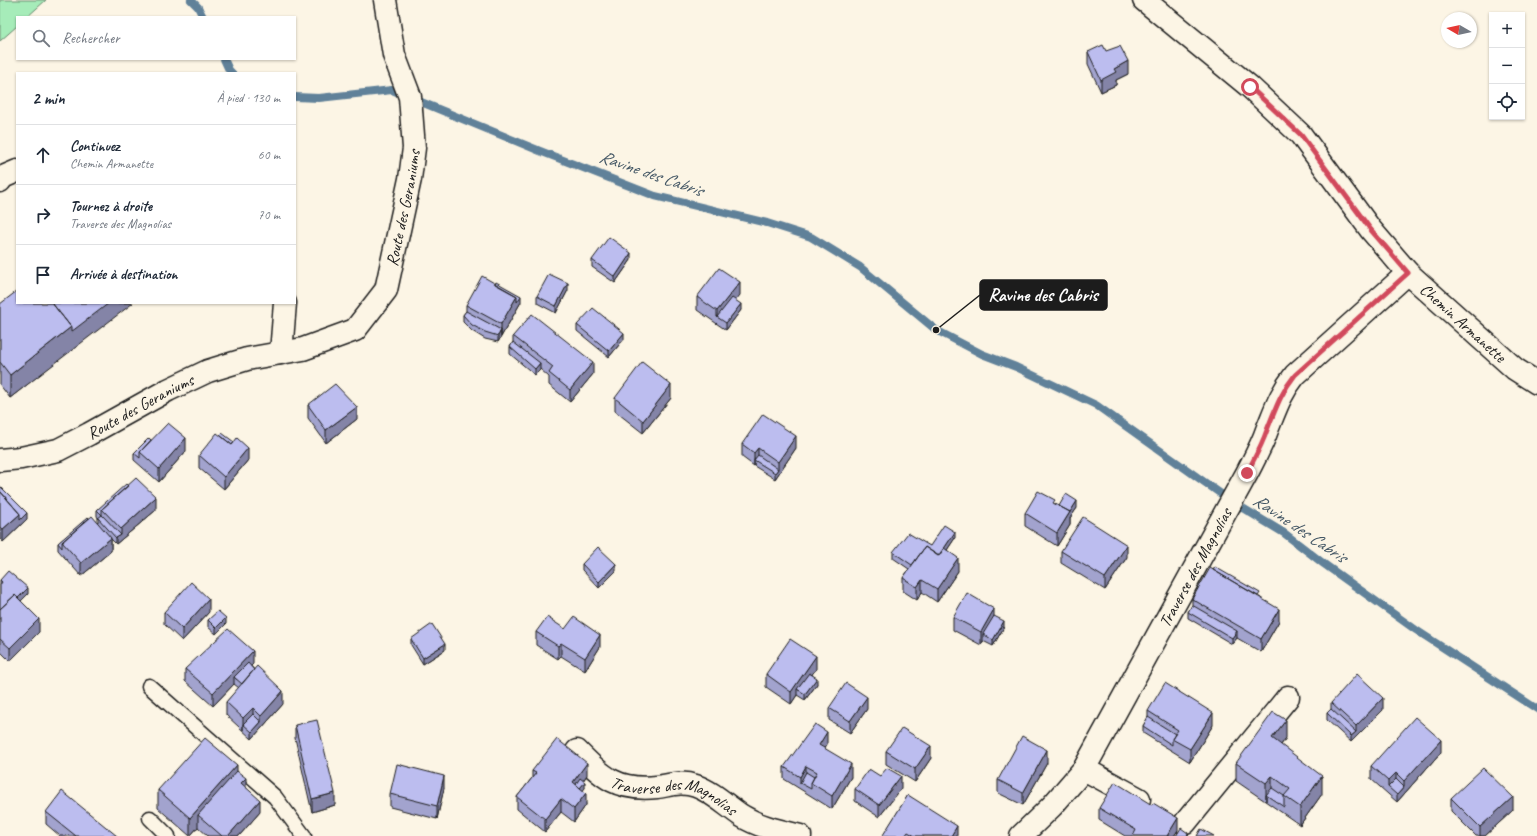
<!DOCTYPE html>
<html lang="fr">
<meta charset="utf-8">
<style>
:root{--surface:#fff;--page:#f2f2f3;--text:#1f2937;--muted:#747a83;--line:#e0e1e3}
body{margin:0;font-family:Caveat,sans-serif;background:var(--page);color:var(--text)}
.controls{position:absolute;right:12px;top:12px;display:grid;overflow:hidden;border-radius:0px;box-shadow:0 1px 3px #0004}
.controls button{width:36px;height:36px;display:grid;place-items:center;padding:0;border:0;border-bottom:1px solid var(--line);background:var(--surface);color:var(--text);font:20px sans-serif}
.compass{position:absolute;left:1441px;top:12px;width:36px;height:36px;border-radius:50%;background:var(--surface);box-shadow:0 1px 3px #0004;rotate:279deg}
.stop{position:absolute;width:12px;height:12px;margin:-9px;border:3px solid #d1495b;border-radius:50%;background:#fff}
.stop.end{background:#d1495b;border-color:#fff;box-shadow:0 1px 4px #0008}
.list{margin:0;padding:0;list-style:none}
h2{display:flex;justify-content:space-between;align-items:center;height:52px;margin:0;padding:0 16px;font-size:17px}
h2 small{font-size:13px;font-weight:400;color:var(--muted)}
.list li{display:grid;grid-template-columns:26px 1fr auto;gap:12px;align-items:center;box-sizing:border-box;height:60px;padding:0 16px;border-top:1px solid var(--line)}
.list b{display:block;font-size:15px;white-space:nowrap}
.list p{margin:0;font-size:13px;white-space:nowrap;color:var(--muted)}
.list em{font-size:13px;font-style:normal;color:var(--muted)}
.icon{flex:none;width:22px;height:22px;fill:none;stroke:currentColor;stroke-width:2;stroke-linecap:round;stroke-linejoin:round}
.map{position:relative;flex:none;width:1537px;height:836px;overflow:hidden}
.search{position:absolute;background:var(--surface);box-shadow:0 1px 3px #0004;left:16px;top:16px;width:280px;height:44px;display:flex;align-items:center;gap:10px;box-sizing:border-box;padding:0 14px;border-radius:0px;color:var(--muted);font-size:15px}
.panel{position:absolute;background:var(--surface);box-shadow:0 1px 3px #0004;left:16px;top:72px;width:280px;height:232px;border-radius:0px}
.map>svg:first-child{display:block}
</style>
<div class="map">
<svg width="1537" height="836" viewBox="0 0 1537 836">
<rect width="100%" height="100%" fill="#fcf5e5"/>
<filter id="ink" filterUnits="userSpaceOnUse"><feTurbulence type="fractalNoise" baseFrequency=".025" numOctaves="2"/><feDisplacementMap in="SourceGraphic" scale="8" xChannelSelector="R" yChannelSelector="G"/><feConvolveMatrix kernelMatrix="1 2 1 2 8 2 1 2 1" color-interpolation-filters="sRGB"/></filter>
<g filter="url(#ink)">
<!-- green -->
<path fill="#a6ecb9" stroke="#61846a" d="M0,0H46L27,17H17V26L0,41Z"/>
<g fill="none" stroke-linecap="round" stroke-linejoin="round">
<!-- stream -->
<path stroke="#608199" stroke-width="8" d="M191,0L198,7L203,17
M224,59L229,70L232,73
M295,97L319,98L392,90L540,151L655,196L767,223L811,237L860,267L936,330L982,354L1016,367L1096,405L1231,501L1284,533L1324,564L1416,630L1537,709"/>
<defs>
<path id="service" d="M149,686L275,797L304,836
M150,818L168,836"/>
<g id="minor">
<path id="s1" d="M1144,0L1250,87L1301,135L1371,230L1408,273L1515,369L1537,383"/>
<path d="M0,181L3,177L17,171"/>
<path d="M281,353L285,303"/>
<path id="s2" d="M0,460L21,458L58,450L89,434L168,390L208,371L247,359L303,349L355,330L386,290L410,179L414,148L410,97L394,55L385,0"/>
<path id="s3" d="M577,751C604,778 617,791 657,787C671,785 682,781 696,786C713,792 727,806 742,816C760,827 780,831 800,836"/>
<path d="M1084,769L1139,799"/>
<path d="M1185,823L1288,697"/>
<path id="s4" d="M1021,836L1052,806L1084,769L1247,473C1254,459 1262,445 1267,430C1276,408 1280,394 1295,375L1408,273"/>
</g>
</defs>
<!-- service casing -->
<use href="#service" stroke="#1c1c1c" stroke-width="17"/>
<!-- minor casing -->
<use href="#minor" stroke="#1c1c1c" stroke-width="25"/>
<!-- service -->
<use href="#service" stroke="#fcf5e5" stroke-width="14"/>
<!-- minor -->
<use href="#minor" stroke="#fcf5e5" stroke-width="22"/>
</g>
<!-- wall -->
<path fill="#a2a3ce" stroke="#1c1c1c" d="M1106,51L1128,74L1116,80V85L1101,92L1088,64V52Z
M592,260H631L615,283L592,267Z
M568,290L556,313L537,303V296Z
M740,295L735,300L741,310L726,330L697,310V297Z
M521,302L498,342L485,339L472,331L463,322V315L466,311V305Z
M0,304L71,350L10,398L0,385Z
M577,325L624,339L609,357L577,331Z
M513,336L593,374L570,402L549,385V377L540,369L535,375L510,354V347L513,342Z
M615,398H671L643,433L615,411Z
M308,405L357,419L326,443L308,418Z
M151,440L186,451L159,482L134,460V453Z
M742,444L796,448L775,479L754,466L742,457Z
M199,455L248,460L224,489L199,468Z
M0,486L27,519L3,542L0,539Z
M128,486L156,510L116,544L111,539V551L81,576L58,550V543L89,518L98,522V518L97,516V510Z
M1055,504L1059,506L1077,508L1070,518V525L1057,546L1025,526V513Z
M955,538L947,550L958,571L937,602L922,592L917,600L903,591V578L909,569L893,558V552L930,546Z
M1061,551L1127,557L1105,590L1061,563Z
M582,564L616,571L599,588L582,570Z
M0,580L28,594L21,601L39,632L10,661L0,651Z
M1260,597L1279,621L1261,652L1237,638L1232,644L1188,618V612L1192,605V599Z
M164,612H209L182,641L164,624Z
M953,617L1004,627L993,646L983,641L981,645L953,630Z
M208,620L226,624L216,634L208,627Z
M565,629L600,647L585,671L561,656L558,659L536,645V632Z
M411,639L445,650L423,664L411,645Z
M253,664L251,666L283,704L252,739L226,715V702L239,688L234,684L213,706L185,681V669Z
M816,669L812,674L817,684L805,700L797,695L791,704L766,687V674Z
M1331,703L1383,710L1351,742L1327,720V713L1331,709Z
M829,708L867,709L850,733L829,720Z
M1148,711L1213,725L1190,762L1143,733V726L1148,717Z
M295,725L335,805L312,812L295,738Z
M1286,738L1281,745L1322,794L1300,825L1236,781V763Z
M827,744L825,748L851,777L832,809L784,779V767Z
M886,751L931,758L915,782L886,764Z
M1441,752L1397,802L1371,779V766Z
M1047,763L1023,805L998,793V780Z
M237,771L246,787L260,812L239,836H208L198,827L190,836L158,808V790Z
M532,771L587,775L583,781L585,788L583,790L586,805L574,822L561,812L545,832L517,809V797L532,778Z
M444,788L437,819L390,807V794Z
M855,789H901L879,817L855,801Z
M908,795L957,836H883Z
M1451,798L1513,810L1485,836H1476L1451,811Z
M1099,808L1178,830L1174,836H1125L1099,820Z
M46,812L117,836H60L46,824Z"/>
<!-- shaded-wall -->
<path fill="#8484a7" stroke="#1c1c1c" d="M1128,61V74L1116,80V85L1101,92V80L1114,69Z
M631,253V260L615,283V277Z
M740,282V295L721,319L717,317V311Z
M568,283V290L556,313V306Z
M517,296H521V302L501,337V324Z
M109,303H133L10,398V375L71,327Z
M741,304V310L726,330V323Z
M501,330V337L498,342V336Z
M624,333V339L609,357V351Z
M593,362V374L570,402V390Z
M540,363V370L535,375V369Z
M671,385V398L643,433V421Z
M357,407V419L326,443V430Z
M796,436V448L775,479V473L778,469V462Z
M186,438V451L159,482V469Z
M248,448V460L224,489V477Z
M758,448V461L754,460V466V453Z
M156,497V510L116,544V538L121,535V529Z
M1077,501V508L1070,518V525L1057,546V533Z
M27,513V519L3,542V529L20,514Z
M955,532V538L939,562V556Z
M111,538V551L81,576V563Z
M1127,545V557L1105,590V578Z
M958,558V571L937,602V589Z
M616,564V571L599,588V582Z
M922,580V592L917,600V587Z
M28,588V594L0,622V615Z
M209,599V612L182,641V629Z
M994,609V622L983,634V641L981,645V632Z
M1279,609V621L1261,652V639Z
M226,618V624L216,634V628Z
M39,619V632L10,661V648Z
M1004,621V627L993,646V640Z
M1237,631V638L1232,644V638Z
M600,635V647L585,671V658Z
M561,643V656L558,659V646Z
M445,644V650L423,664V658Z
M253,651V664L237,680L234,677V684L213,706V693Z
M816,656V669L800,691L797,689V695L791,704V692Z
M817,678V684L805,700V694Z
M283,691V704L252,739V732L261,722V716Z
M867,697V709L850,733V721Z
M1383,698V710L1351,742V736L1356,732V726Z
M253,708V721L243,724V730V718Z
M1213,713V725L1190,762V749Z
M1286,720V738L1272,757V738Z
M827,732V744L819,757V745Z
M1441,740V752L1397,802V795L1404,787V781Z
M931,746V758L915,782V769Z
M1047,750V763L1023,805V793Z
M587,763V775L576,791L573,782Z
M851,764V777L832,809V796Z
M237,765V783L198,815V827L190,836V818Z
M806,766V779L800,783V777Z
M1396,773V786L1388,787V781Z
M444,776V788L437,819V806Z
M901,776V789L879,817V805Z
M1272,776V794L1266,795V801V783Z
M1322,776V794L1300,825V807Z
M246,778V791L241,783Z
M585,782V788L577,798V792Z
M335,793V805L312,812V799Z
M586,793V805L574,822V809Z
M1513,797V810L1485,836H1480V827Z
M561,799V812L545,832V819Z
M260,800V812L239,836H228Z
M1178,818V830L1174,836H1167Z
M957,826V836H951Z"/>
<!-- building -->
<path fill="#bcbdef" stroke="#1c1c1c" d="M1103,45L1106,51L1120,46L1128,61L1114,69L1116,72L1101,80L1088,52Z
M609,237L631,253L615,277L592,260Z
M719,268L740,282L717,311L697,297Z
M549,274L568,283L556,306L537,296Z
M482,276L517,296L501,324L466,305Z
M496,282L521,296L517,302V296L495,284Z
M17,291V303H52L71,327L10,375L0,362V304Z
M732,298L741,304L726,323L717,317Z
M52,303H109L71,332V327Z
M593,308L624,333L609,351L577,325Z
M466,311L501,330L498,336L485,332L472,325L463,315Z
M532,314L593,362L570,390L549,373L553,367L513,336Z
M513,342L540,363L535,369L510,347Z
M642,362L671,385L643,421L615,398Z
M335,384L357,407L326,430L308,405Z
M763,414L796,436L778,462L758,448L754,453L742,444Z
M168,423L186,438L159,469L140,452Z
M217,433L232,445L237,438L248,448L224,477L199,455Z
M222,433L234,442L232,445L220,435Z
M149,438L151,440L140,452V458L134,453Z
M758,455L778,469L775,473L754,460Z
M136,478L156,497L121,529L102,509Z
M126,484L128,486L102,509V515L97,510Z
M0,486L27,513L20,520V514L0,491Z
M0,491L20,514L3,529L0,527Z
M1038,491L1055,500L1053,503L1070,512L1057,533L1025,513Z
M1066,494L1077,501L1070,512L1059,506Z
M102,515L121,535L116,538L98,518Z
M92,516L111,538L81,563L62,542Z
M88,517L89,518L62,542V548L58,543Z
M1083,517L1127,545L1105,578L1061,551Z
M944,525L955,532L939,556L925,547L912,565L893,552L908,533L930,546Z
M598,547L616,564L599,582L582,564Z
M925,547L938,556L944,548L958,558L937,589L922,580L917,587L903,578Z
M1215,567L1260,593L1258,596L1213,570Z
M1210,568L1279,609L1261,639L1192,599Z
M8,571L28,588L18,598L15,595L0,609V585L2,582L0,580Z
M191,582L209,599L182,629L164,612Z
M967,593L994,609L981,632L953,617Z
M15,595L39,619L10,648L0,639V609Z
M1192,605L1237,631L1232,638L1188,612Z
M218,611L226,618L216,628L208,620Z
M994,616L1004,621L993,640L983,634Z
M547,617L565,629L574,617L600,635L585,658L561,643L558,646L536,632Z
M432,624L445,644L423,658L411,639Z
M228,629L253,651L213,693L185,669Z
M790,639L816,656L791,692L766,674Z
M248,663L254,670L242,684L234,677Z
M257,666L283,691L261,716L253,708L243,718L226,702Z
M809,673L817,678L805,694L797,689Z
M1357,674L1383,698L1356,726L1331,703Z
M846,683L867,697L850,721L829,708Z
M1165,683L1213,713L1190,749L1172,739L1178,730L1148,711Z
M1331,709L1356,732L1351,736L1327,713Z
M1273,712L1286,720L1272,738L1322,776L1300,807L1284,796L1290,789L1272,776L1266,783L1236,763Z
M253,714L261,722L252,732L243,724Z
M1148,717L1175,734L1172,739V745L1143,726Z
M1415,717L1441,740L1404,781L1396,773L1388,781L1371,766Z
M317,720L335,793L312,799L295,725Z
M815,724L827,732L819,745L851,764L832,796L811,783L817,772L806,766L800,777L784,767Z
M902,728L931,746L915,769L886,751Z
M1022,736L1047,750L1023,793L998,780Z
M205,738L237,765L190,818L158,790Z
M557,739L587,763L573,782L586,793L574,809L561,799L545,819L517,797L536,773L532,771Z
M397,764L444,776L437,806L390,794Z
M887,768L901,776L879,805L855,789L869,769L880,776Z
M1483,768L1513,797L1480,827L1451,798Z
M237,771L246,778L241,783L260,800L228,836H222L198,815Z
M806,772L814,777L811,783V789L800,783Z
M580,778L585,782L580,788L576,784Z
M1396,779L1404,787L1397,795L1388,787Z
M1115,782L1152,805L1153,803L1178,818L1167,836H1133L1136,830L1099,808Z
M1272,788L1284,796V807L1266,795Z
M62,791L117,836H76L46,812Z
M908,795L957,826L951,836H915L908,832L905,836H884L883,835Z
M1181,828L1188,833L1187,836H1176Z
M1201,829L1214,836H1197Z"/>
</g>
<g fill="none" stroke-linecap="round" stroke-linejoin="round" filter="url(#ink)">
<!-- route -->
<path stroke="#d1495b" stroke-width="5" d="M1247,473C1254,459 1262,445 1267,430C1276,408 1280,394 1295,375L1408,273L1371,230L1301,135L1250,87"/>
</g>
<g text-anchor="middle" stroke-width="4" stroke-linejoin="round" paint-order="stroke">
<!-- street labels -->
<g font-size="17" fill="#1c1c1c" stroke="#fcf5e5">
<text dy="6" stroke="none"><textPath href="#s2" startOffset="516">Route des Geraniums</textPath></text>
<text dy="6" stroke="none"><textPath href="#s1" startOffset="456">Chemin Armanette</textPath></text>
<text dy="6" stroke="none"><textPath href="#s2" startOffset="152">Route des Geraniums</textPath></text>
<text dy="6" stroke="none"><textPath href="#s4" startOffset="322">Traverse des Magnolias</textPath></text>
<text dy="6" stroke="none"><textPath href="#s3" startOffset="112">Traverse des Magnolias</textPath></text>
</g>
<!-- water labels -->
<g font-size="18" font-style="italic" fill="#445765" stroke="#fcf5e5">
<text transform="translate(651 173) rotate(19)" y="6">Ravine des Cabris</text>
<text transform="translate(1300 528) rotate(34)" y="6">Ravine des Cabris</text>
</g>
</g>
<!-- callouts -->
<path fill="none" stroke="#1c1c1c" stroke-width="1.5" d="M936 330L980 295"/>
<circle fill="#1c1c1c" stroke="#fcf5e5" stroke-width="1.5" cx="936" cy="330" r="4"/>
<rect fill="#1c1c1c" stroke="#1c1c1c" stroke-width="1.5" x="980" y="280" width="127" height="30" rx="4"/>
<g font-size="18" text-anchor="middle" font-weight="bold" fill="#fff">
<text x="1043" y="301">Ravine des Cabris</text>
</g>
</svg>
<div class="controls">
<button>+</button>
<button>−</button>
<button><svg class="icon" aria-label="locate" viewBox="0 0 24 24"><circle cx="12" cy="12" r="6"/><path d="M12 2v4M12 18v4M2 12h4M18 12h4"/></svg></button>
</div>
<svg class="compass" viewBox="-18 -18 36 36"><path d="M0-13l5 13h-10z" fill="#e53935"/><path d="M0 13l5-13h-10z" fill="#747a83"/></svg>
<div class="stop" style="left:1250px;top:87px"></div>
<div class="stop end" style="left:1247px;top:473px"></div>
<div class="search"><svg class="icon" aria-label="search" viewBox="0 0 24 24"><circle cx="10" cy="10" r="6"/><path d="M15 15l6 6"/></svg>Rechercher</div>
<section class="panel">
<h2>2 min<small>À pied · 130 m</small></h2>
<ul class="list">
<li><svg class="icon" aria-label="ahead" viewBox="0 0 24 24"><path d="M12 20V5M6 11l6-6 6 6"/></svg><div><b>Continuez</b><p>Chemin Armanette</p></div><em>60 m</em></li>
<li><svg class="icon" aria-label="right" viewBox="0 0 24 24"><path d="M7 20v-9h11M14 6l5 5-5 5"/></svg><div><b>Tournez à droite</b><p>Traverse des Magnolias</p></div><em>70 m</em></li>
<li><svg class="icon" aria-label="arrive" viewBox="0 0 24 24"><path d="M6 21V4h12l-3 4 3 4H6"/></svg><div><b>Arrivée à destination</b></div></li>
</ul>
</section>
</div>
